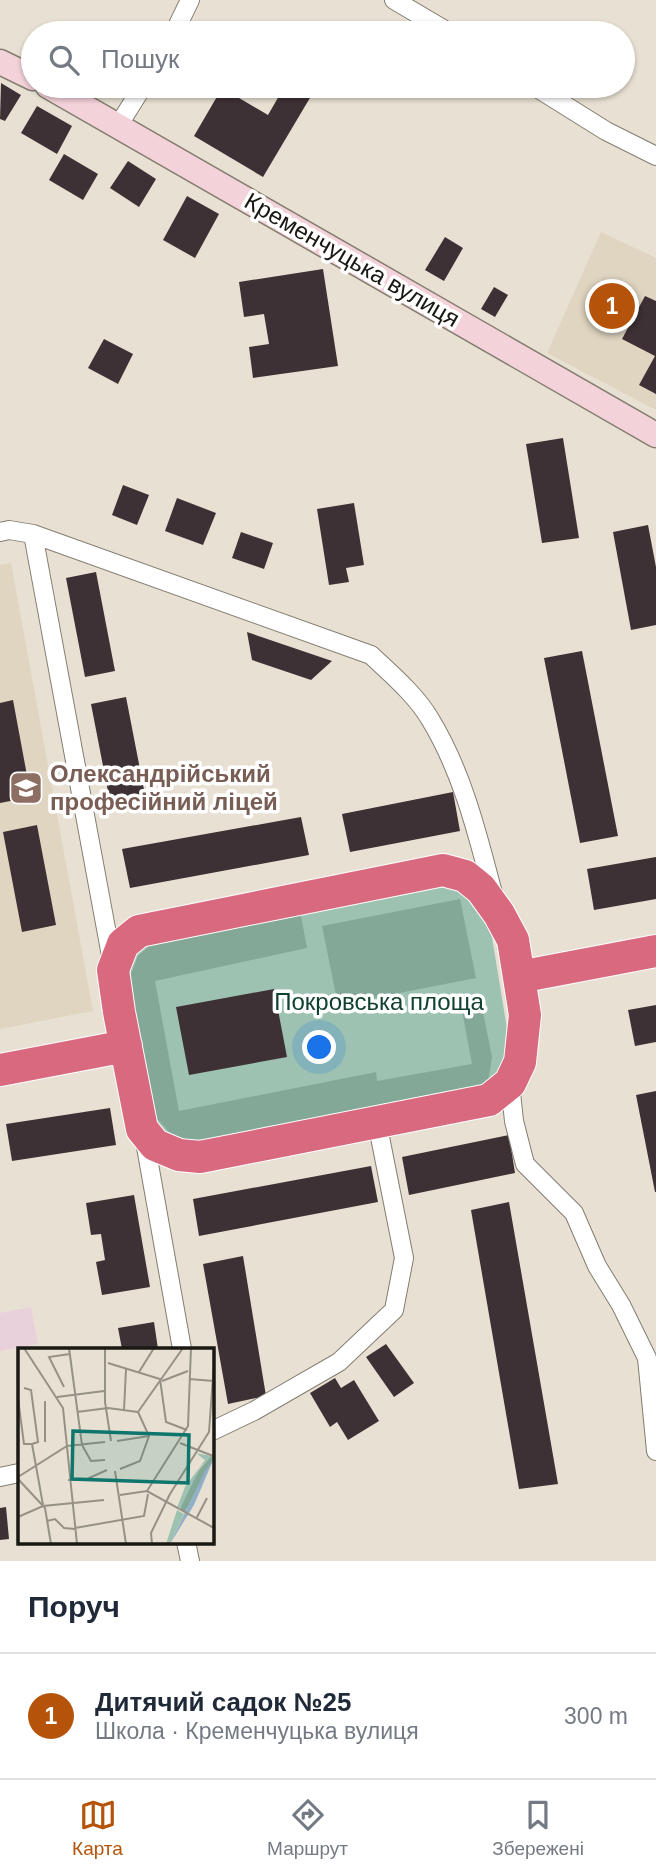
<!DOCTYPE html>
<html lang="uk">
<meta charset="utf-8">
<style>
:root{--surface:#fff;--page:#f6f6f7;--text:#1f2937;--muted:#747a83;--line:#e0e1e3;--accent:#b45309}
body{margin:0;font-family:Helvetica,sans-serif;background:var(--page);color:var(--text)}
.you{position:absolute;left:320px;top:1048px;width:24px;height:24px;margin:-18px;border:5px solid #fff;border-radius:50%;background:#1a73e8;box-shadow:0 0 0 10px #1a73e833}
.badge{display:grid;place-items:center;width:46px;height:46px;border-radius:50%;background:var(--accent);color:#fff;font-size:23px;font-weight:700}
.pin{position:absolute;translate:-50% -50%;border:4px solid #fff;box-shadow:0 2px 7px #0006}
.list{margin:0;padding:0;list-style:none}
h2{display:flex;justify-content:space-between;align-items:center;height:91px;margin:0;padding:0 28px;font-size:30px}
h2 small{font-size:23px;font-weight:400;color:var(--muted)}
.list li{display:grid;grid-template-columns:46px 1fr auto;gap:21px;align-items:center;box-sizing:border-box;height:126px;padding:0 28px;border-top:2px solid var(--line)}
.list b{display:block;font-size:26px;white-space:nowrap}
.list p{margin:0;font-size:23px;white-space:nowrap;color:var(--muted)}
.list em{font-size:23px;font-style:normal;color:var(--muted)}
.icon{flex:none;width:38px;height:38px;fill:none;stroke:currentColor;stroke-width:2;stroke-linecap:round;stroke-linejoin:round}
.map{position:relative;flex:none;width:656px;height:1561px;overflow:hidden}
.search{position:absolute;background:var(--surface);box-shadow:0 2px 5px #0004;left:21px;right:21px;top:21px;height:77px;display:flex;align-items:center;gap:18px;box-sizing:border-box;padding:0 24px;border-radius:38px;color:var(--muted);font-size:26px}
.sheet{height:217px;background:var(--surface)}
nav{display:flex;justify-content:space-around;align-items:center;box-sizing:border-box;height:98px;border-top:2px solid var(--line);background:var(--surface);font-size:19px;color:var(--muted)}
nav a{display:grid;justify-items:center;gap:4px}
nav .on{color:var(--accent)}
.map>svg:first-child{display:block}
</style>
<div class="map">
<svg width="656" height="1561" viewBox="0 0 656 1561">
<rect width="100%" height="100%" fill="#e8e1d3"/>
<!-- built -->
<path fill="#dfd5c0" d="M601,232L656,258V410L547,353Z
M11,563L93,1011L0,1029V565Z"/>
<!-- industrial -->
<path fill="#e9d1db" d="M31,1307L38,1344L0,1351V1313Z"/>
<!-- green -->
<path fill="#9ec2b1" d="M441,877L488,913L512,1059L503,1080L199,1148L170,1140L148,1120L122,978L134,952L153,936Z"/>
<!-- forest -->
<path fill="#83a897" d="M460,899L476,978L338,1005L322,926Z
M300,910L307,948L155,981L179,1111L376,1072L377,1081L472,1064L460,1000L482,1007L492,1057L488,1083L476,1091L201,1146L171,1134L153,1114L129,979L138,956L154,942Z"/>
<!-- building -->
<path fill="#3e3136" d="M1,83L21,95L5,121L0,119Z
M263,86H317L263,177L194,136L222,88L268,115L279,96Z
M37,106L72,126L57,154L21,133Z
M64,154L98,174L83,200L49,180Z
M128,161L156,179L139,207L110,188Z
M187,196L219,214L195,258L163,240Z
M445,237L463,248L444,281L425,270Z
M323,269L338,366L253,378L249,347L269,344L264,314L244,317L239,282Z
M494,287L508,295L495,317L481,309Z
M645,296L656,301V394L639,385L655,356L622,339Z
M104,339L133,354L118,384L88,368Z
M563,438L579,538L542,543L526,444Z
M123,485L149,495L137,525L112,515Z
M177,498L216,513L203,545L165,531Z
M354,503L364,565L346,568L349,582L329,585L317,509Z
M648,525L656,567V625L631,630L613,532Z
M241,532L273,543L264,569L232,558Z
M96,572L115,671L85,677L66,578Z
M247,632L332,661L311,680L252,660Z
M582,651L618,836L580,843L544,658Z
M126,697L146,800L111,807L91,704Z
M13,700L31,797L0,803V703Z
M453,792L460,831L350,852L342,814Z
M301,817L309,855L130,888L122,849Z
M37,825L56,925L22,932L3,832Z
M656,857V899L594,910L587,869Z
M274,989L287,1057L189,1075L176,1007Z
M656,1005V1042L635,1046L628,1010Z
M656,1091V1192H655L636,1095Z
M110,1108L116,1145L12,1161L6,1124Z
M509,1135L515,1173L409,1195L402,1157Z
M371,1166L378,1202L199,1236L193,1199Z
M134,1195L150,1287L102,1295L96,1262L105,1260L101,1234L91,1235L86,1203Z
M509,1202L558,1484L519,1489L471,1210Z
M243,1256L266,1396L228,1404L203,1264Z
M154,1322L158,1349H122L118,1328Z
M386,1344L414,1383L394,1397L366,1357Z
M335,1378L341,1388L354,1380L379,1421L348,1440L337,1422L330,1427L310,1393Z
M6,1507L9,1539L0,1540V1508Z"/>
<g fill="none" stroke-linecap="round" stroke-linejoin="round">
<defs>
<path id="street" d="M394,0L450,33
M174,33L190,0
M534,86L606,131L656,156
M118,126L143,86
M0,532L9,530L33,534L371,655C391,674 416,695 430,719C463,773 478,836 494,897
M33,534L112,961
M510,1083L514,1121L525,1164L574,1213L597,1266L621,1305L647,1358L656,1451
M144,1136L182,1349
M212,1431L254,1411L339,1362L394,1310L404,1258L377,1122
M0,1477L19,1473
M186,1542L190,1561"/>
<path id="secondary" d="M0,62L33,78
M48,86L656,435"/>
<path id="highway" d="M443,870L465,876L481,889L499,914L513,940L525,1015L520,1062L510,1083L489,1100L200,1157L179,1155L155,1145L142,1129L119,1012L113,970L123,944L139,931Z
M519,977L656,951
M0,1070L126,1046"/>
</defs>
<!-- street casing -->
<use href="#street" stroke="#837d70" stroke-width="20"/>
<!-- secondary casing -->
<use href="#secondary" stroke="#837d70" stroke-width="27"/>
<!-- highway casing -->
<use href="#highway" stroke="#fff" stroke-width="34"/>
<!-- street -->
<use href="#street" stroke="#fff" stroke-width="18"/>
<!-- secondary -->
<use href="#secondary" stroke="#f4d2d9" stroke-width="24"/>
<!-- highway -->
<use href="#highway" stroke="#d9697f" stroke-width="32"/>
</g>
<!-- icons -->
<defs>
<symbol id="university-square" viewBox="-11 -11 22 22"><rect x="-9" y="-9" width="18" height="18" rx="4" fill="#8d6e63" stroke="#fff"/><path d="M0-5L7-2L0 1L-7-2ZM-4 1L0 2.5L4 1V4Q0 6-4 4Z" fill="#fff"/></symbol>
</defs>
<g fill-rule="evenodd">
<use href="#university-square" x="7" y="769" width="38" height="38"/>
</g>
<g text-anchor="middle" stroke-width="7" stroke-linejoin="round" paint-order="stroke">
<!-- street labels -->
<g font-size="24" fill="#1a1813" stroke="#fff">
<text transform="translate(352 260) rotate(30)" y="8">Кременчуцька вулиця</text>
</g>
<!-- education labels -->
<g font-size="24" font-weight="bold" fill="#785e54" stroke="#fff" text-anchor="start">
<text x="50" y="782">Олександрійський<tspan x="50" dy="28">професійний ліцей</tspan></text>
</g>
<!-- park labels -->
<g font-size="24" fill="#0f412e" stroke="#fff">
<text x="379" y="1010">Покровська площа</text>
</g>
</g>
<!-- overview -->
<g transform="translate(18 1348)">
<rect width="196" height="196" fill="#e8e1d3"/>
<path d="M178,105L193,108L181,121L165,159L159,160L167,139L187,112ZM159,162L166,166L152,196H148Z" fill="#9ec2b1"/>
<path d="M193,108L196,110L167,164L162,161L181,122Z" fill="#83a897"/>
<path d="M196,110L176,157L152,196L187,123Z" fill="#91b0c7"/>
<path fill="none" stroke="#969186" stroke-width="2" d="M6,0L45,60L59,196M51,0L64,97L73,113L87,112M87,0V54L93,93M90,15L142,31L148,74L169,82M121,24L136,0M171,31L196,33M144,33L170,23M46,39L31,9L52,6M6,40L13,42L20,94L14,96M39,49L86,43M0,51L6,96H14M27,53V94M106,62L108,21M59,64L90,60L120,64M120,64L165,0M99,93L131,88M162,95L195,108M14,96L25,157M102,121L122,113L131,88L120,64M97,123L108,196M0,129L49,98L87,94M0,131L27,160L33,196M50,132L69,131L89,122M129,143L170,78L173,0M102,147L129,143L196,180M0,169L25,158L86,152M178,171L189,150M29,173L37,171L46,180L57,181M57,180L126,168L130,146M134,196L133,185L152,146L191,84L196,15"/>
<path fill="#0f766e" fill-opacity="0.15" stroke="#0f766e" stroke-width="3.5" d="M55,83L171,87L170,135L54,131Z"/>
<rect width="196" height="196" fill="none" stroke="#1a1813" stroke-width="3.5"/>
</g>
</svg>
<div class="you"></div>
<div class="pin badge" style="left:612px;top:306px">1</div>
<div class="search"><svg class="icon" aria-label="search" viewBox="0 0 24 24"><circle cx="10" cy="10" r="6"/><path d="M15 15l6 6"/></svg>Пошук</div>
</div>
<section class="sheet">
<h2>Поруч<small></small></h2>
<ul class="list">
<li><span class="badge">1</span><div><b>Дитячий садок №25</b><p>Школа · Кременчуцька вулиця</p></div><em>300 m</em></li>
</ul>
</section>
<nav>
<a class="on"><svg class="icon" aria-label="map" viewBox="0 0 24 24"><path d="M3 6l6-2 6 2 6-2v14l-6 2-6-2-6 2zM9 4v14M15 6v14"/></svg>Карта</a>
<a><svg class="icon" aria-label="directions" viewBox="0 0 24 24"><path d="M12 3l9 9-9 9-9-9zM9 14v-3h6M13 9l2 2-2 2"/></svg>Маршрут</a>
<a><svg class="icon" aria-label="saved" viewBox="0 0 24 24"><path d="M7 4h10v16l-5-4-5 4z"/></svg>Збережені</a>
</nav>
